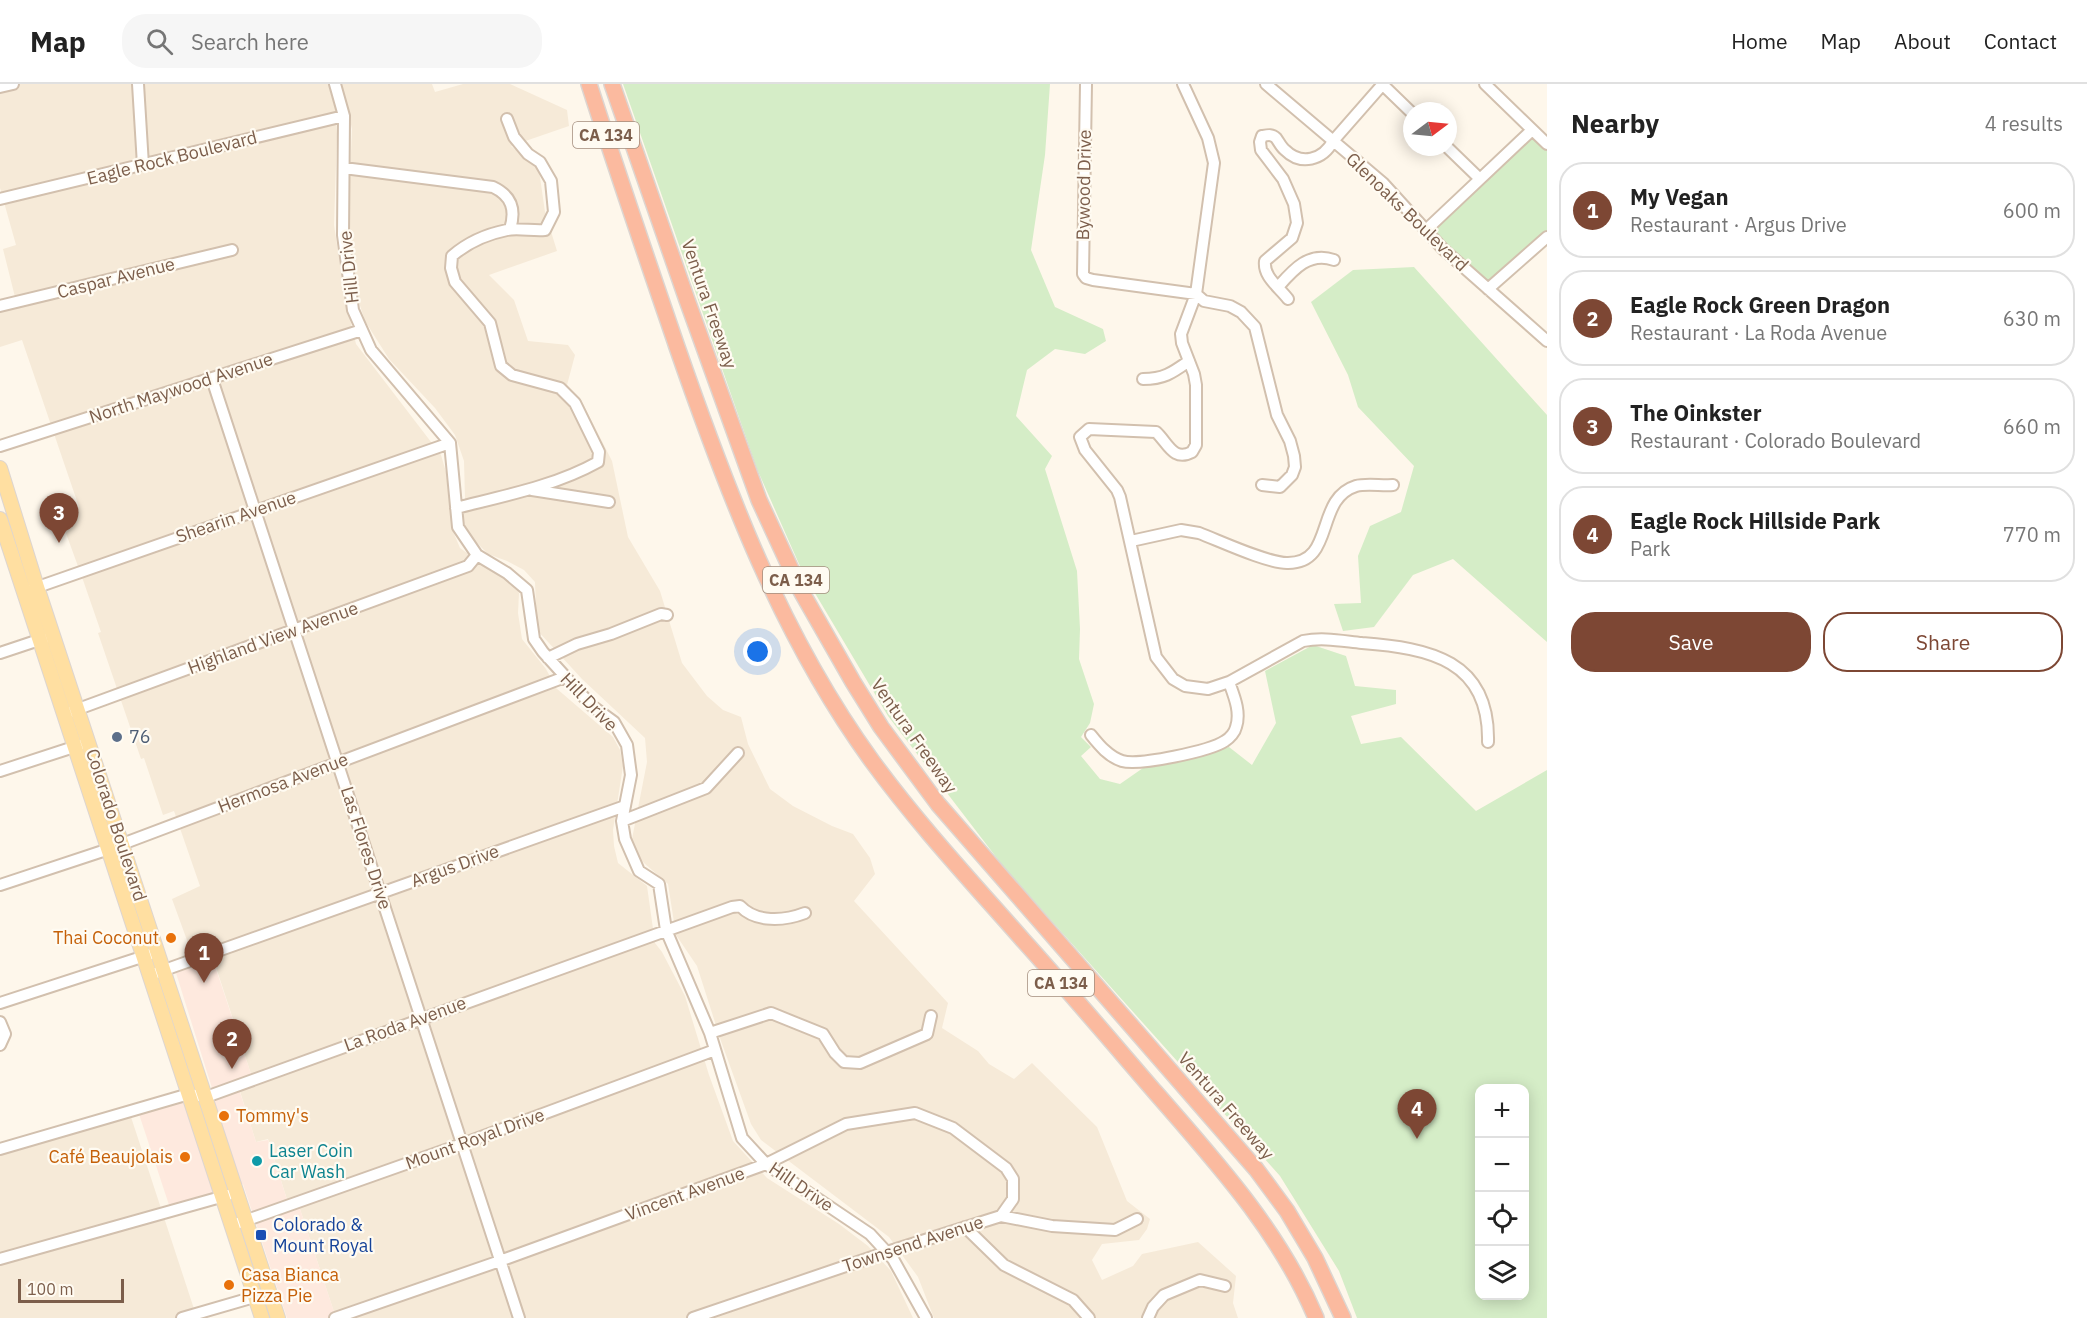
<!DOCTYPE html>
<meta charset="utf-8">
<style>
:root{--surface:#fff;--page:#f6f6f6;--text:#222;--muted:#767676;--line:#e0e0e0;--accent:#7d4734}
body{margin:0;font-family:"IBM Plex Sans",sans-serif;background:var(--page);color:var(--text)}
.controls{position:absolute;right:18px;bottom:18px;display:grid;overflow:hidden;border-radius:12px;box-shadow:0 3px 15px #0003}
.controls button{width:54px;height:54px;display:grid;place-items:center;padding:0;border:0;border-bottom:2px solid var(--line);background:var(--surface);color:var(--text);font:30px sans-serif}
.compass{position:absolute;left:1403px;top:18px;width:54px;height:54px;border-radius:50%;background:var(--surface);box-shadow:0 3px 15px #0003;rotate:74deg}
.scale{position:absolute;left:18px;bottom:15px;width:106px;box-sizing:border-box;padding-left:6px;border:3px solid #7c5e4b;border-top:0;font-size:16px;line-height:21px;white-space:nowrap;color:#7c5e4b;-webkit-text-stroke:4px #fffbf2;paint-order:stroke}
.you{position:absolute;left:758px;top:568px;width:21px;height:21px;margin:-15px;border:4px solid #fff;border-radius:50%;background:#1a73e8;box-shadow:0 0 0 9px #1a73e833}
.badge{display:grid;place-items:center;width:39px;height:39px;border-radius:50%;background:var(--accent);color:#fff;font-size:20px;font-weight:700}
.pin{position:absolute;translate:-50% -50px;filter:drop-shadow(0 2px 3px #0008)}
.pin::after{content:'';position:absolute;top:32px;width:21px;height:18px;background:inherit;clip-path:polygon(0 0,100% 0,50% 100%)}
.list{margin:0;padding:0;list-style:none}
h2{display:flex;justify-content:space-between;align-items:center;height:78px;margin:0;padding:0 24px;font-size:26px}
h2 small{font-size:20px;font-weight:400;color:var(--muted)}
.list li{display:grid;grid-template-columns:39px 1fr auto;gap:18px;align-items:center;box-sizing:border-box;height:96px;margin:0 12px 12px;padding:0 12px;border:2px solid var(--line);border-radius:24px}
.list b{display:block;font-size:22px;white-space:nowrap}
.list p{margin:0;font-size:20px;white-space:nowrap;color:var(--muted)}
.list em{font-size:20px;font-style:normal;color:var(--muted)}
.actions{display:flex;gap:12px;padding:18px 24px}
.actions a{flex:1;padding:14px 0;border:2px solid var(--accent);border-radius:24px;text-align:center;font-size:21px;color:var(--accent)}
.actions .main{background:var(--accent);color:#fff}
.icon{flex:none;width:33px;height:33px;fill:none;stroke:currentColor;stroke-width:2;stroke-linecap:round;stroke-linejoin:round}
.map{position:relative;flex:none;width:1547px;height:1234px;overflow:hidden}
header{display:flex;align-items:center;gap:36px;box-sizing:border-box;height:84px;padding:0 30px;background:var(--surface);border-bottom:2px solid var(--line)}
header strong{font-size:28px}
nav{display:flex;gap:33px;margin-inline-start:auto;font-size:21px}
.search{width:420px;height:54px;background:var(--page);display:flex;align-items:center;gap:15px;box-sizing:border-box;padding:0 21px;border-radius:24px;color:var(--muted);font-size:22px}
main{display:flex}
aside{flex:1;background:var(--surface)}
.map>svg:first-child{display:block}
</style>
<header>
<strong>Map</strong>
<div class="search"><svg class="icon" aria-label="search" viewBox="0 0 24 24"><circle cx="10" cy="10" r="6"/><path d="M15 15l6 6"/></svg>Search here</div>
<nav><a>Home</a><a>Map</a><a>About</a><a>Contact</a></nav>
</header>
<main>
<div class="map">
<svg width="1547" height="1234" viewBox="0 0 1547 1234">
<rect width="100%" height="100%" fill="#fef7eb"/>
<!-- residential -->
<path fill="#f6ead8" d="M0,0H328L335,24L337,50L334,141L345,214L356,260L441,371L446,388L452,445L460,464L516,504L519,509L518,529L522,555L546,585L556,604L613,653L620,666L623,682L613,746L614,762L618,779L647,802L655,859L662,868L685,912L709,991L733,1057L767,1094L839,1140L868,1162L891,1187L913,1234H336L299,1122L290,1125L268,1055L256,1058L237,998L251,990L209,862L192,870L172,815L200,802L174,727L163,731L144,674L141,675L98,549L101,548L83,496L59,430L79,423L22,256L0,263V226L17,221L3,165L16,161L0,104Z
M342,0H432L435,8L463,0H510L567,26L569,42L511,62L539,86L545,128L557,167L489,191L514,216L528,257L568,261L575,271L567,301L581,316L612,377L628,453L660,507L682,579L707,612L723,626L741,633L748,660L770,705L793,722L832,742L853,750L870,774L875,790L854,817L948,919L942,944L978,967L989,980L1014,995L1032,979L1097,1043L1127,1117L1150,1135L1147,1145L1139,1156L1102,1160L1092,1176L1102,1196L1133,1182L1142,1170L1198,1158L1236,1192L1233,1219L1238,1234H934L918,1193L889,1153L761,1056L751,1040L721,957L697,882L676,851L668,800L636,772L632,755L647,678L645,654L582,595L537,546L535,498L524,486L507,477L488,470L468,450L462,434L465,415L464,377L455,351L435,324L389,275L365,237L353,200L348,143L352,45Z
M131,1033L197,1234H0V1070Z"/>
<!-- commercial -->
<path fill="#fee9de" d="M213,876L251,990L237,999L256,1058L268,1056L290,1125L299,1122L336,1234H287L243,1100L170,1124L139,1030L212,1004L176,889Z"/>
<!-- green -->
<path fill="#d5edc7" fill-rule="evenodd" d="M623,0H1050L1045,71L1031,166L1055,223L1103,245L1106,257L1085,270L1055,265L1027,286L1016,332L1052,372L1045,385L1077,487L1080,545L1079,575L1094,620L1090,639L1081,653L1091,663L1081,672L1100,695L1120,700L1143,684L1229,663L1252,681L1276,639L1265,587L1313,561L1346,572L1355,602L1396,606V620L1351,632L1361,660L1401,653L1476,727L1547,686V1234H1357L1339,1187L1280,1092L1006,786L888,632L803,489L757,385ZM1480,1004H1524V1212H1480Z
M1532,46L1547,60V153L1488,205L1426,146Z
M1414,183L1547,331V558L1453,475L1413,491L1374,543L1343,547L1334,520L1361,519L1358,472L1370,442L1401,428L1414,382L1358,323L1348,291L1311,218L1353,186Z"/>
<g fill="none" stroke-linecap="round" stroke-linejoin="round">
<defs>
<path id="minor" d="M138,0L143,81
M335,0L344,32L343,151L353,226L371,266L450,359L458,443L477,471L507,489L527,506L534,555L543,568L592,622L614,638L627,661L631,691L622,737L625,755L639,787L659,800L666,846L710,949L742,1054L766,1080L870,1150L893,1175L926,1234
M1086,0L1083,190L1086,194L1093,196L1196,210L1204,217L1230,222L1241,228L1255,243L1277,331L1290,357L1294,372L1295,383L1292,391L1280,403L1262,401
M1183,0L1208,54L1214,79L1196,210L1181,250L1182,259L1194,290L1196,301V361L1192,368C1173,378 1168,359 1156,348L1089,345L1080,353L1085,366L1117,406L1120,413L1156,573L1173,595L1185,602L1208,605L1229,598L1303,557C1323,553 1342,557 1362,559C1429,564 1490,576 1488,658
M1266,0L1383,99L1443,165L1547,257
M1485,0L1547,60
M1383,1L1412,29
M0,3L13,0
M1447,63L1480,95
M344,84L493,103C512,112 516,126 510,145
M0,115L344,32
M1426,146L1532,46
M1278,203C1293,186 1309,167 1334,176
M1488,205L1547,153
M1288,215C1279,203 1263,193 1265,177L1292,154L1297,139L1294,120L1283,95L1261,66L1260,58L1262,52C1268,51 1272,50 1276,54C1279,58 1281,63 1285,66C1301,82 1323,76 1333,57L1383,0
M0,222L232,166
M212,295L519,1234
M1143,295C1164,295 1172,289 1189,277
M0,362L362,246
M532,406L609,418
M456,424C503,412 555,402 598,378L599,368L575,319L560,304L512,291L501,282L490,239L455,198L451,184L452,172C467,159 487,150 507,146C518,144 533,147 545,146L554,128L551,97L540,78L528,70L514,53L507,35
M1131,457L1181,446L1199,449C1220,457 1267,479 1287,479C1336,480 1314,415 1356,402C1366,399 1382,402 1393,401
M32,505L450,359
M0,569L45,554
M548,574L577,560L611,550L661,530L667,531
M70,628L468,482L477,471
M1091,651C1099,661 1109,673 1122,677C1139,682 1210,667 1225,657C1230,654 1235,648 1236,643C1241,628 1234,612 1229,598
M0,687L80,661
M622,737L706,704L738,669
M0,801L109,765L565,593
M156,889L625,722
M0,919L151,870
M0,938L5,950L0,961
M710,949L771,929L823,950L835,969L844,978L860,979L927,950L931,932
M0,1065L189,1010L206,1013L732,823L740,822C756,839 784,837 805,829
M233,1141L462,1060L715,966
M965,1143L1004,1181L1073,1216L1089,1234
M0,1175L228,1111
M182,1234L261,1211
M335,1234L497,1178L766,1080L846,1040L915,1029L953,1044L1006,1084L1013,1095V1115L1001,1132
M693,1234L887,1168L1001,1132L1052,1142L1115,1146L1137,1135
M1148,1234L1153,1223L1164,1211L1200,1196L1225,1202"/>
<path id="major" d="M0,384L37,503L278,1234
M0,435L262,1234"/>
<path id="highway" d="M589,0C617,88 647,175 677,263C727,407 781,552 872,677C918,740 971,797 1022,855C1068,906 1112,958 1156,1009C1217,1079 1280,1148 1316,1234
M612,0L687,216L759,416L801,507L853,598L881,643L938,720L1256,1085L1287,1127L1315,1174L1343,1234"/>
</defs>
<!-- minor casing -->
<use href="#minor" stroke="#d2c0ae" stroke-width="14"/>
<!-- major casing -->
<use href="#major" stroke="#ddd5d0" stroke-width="16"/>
<!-- highway casing -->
<use href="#highway" stroke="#ddd5d0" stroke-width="18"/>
<!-- minor -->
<use href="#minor" stroke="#fff" stroke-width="10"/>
<!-- major -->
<use href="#major" stroke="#ffdfa1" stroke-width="14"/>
<!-- highway -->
<use href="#highway" stroke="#fbba9f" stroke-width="15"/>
</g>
<!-- markers -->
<circle fill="#5c6f8a" stroke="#fffbf2" stroke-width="2" cx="117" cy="653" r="6"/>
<g fill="#e8710a" stroke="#fffbf2" stroke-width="2">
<circle cx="171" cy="854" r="6"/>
<circle cx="224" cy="1032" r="6"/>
<circle cx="185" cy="1073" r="6"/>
<circle cx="229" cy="1201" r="6"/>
</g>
<circle fill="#0f9aa8" stroke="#fffbf2" stroke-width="2" cx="257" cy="1077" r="6"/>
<rect fill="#1a4fb4" stroke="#fffbf2" stroke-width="2" x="255" y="1145" width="12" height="12" rx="3"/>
<g text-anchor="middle" stroke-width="4.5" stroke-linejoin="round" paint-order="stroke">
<!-- shield labels -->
<g fill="#fffbf2" stroke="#a38d7d" stroke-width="1.5">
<rect x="573" y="38" width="66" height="26" rx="4.5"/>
<rect x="763" y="483" width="66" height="26" rx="4.5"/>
<rect x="1028" y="886" width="66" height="26" rx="4.5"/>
</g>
<g font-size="16" font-weight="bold" fill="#7c5e4b">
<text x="606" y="57">CA 134</text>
<text x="796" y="502">CA 134</text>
<text x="1061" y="905">CA 134</text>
</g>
<!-- street labels -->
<g font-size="18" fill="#7c5e4b" stroke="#fffbf2">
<text transform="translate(172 74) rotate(-14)" y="6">Eagle Rock Boulevard</text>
<text transform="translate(1084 101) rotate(-89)" y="6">Bywood Drive</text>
<text transform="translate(1407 128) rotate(44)" y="6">Glenoaks Boulevard</text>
<text transform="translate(349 183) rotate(-96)" y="6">Hill Drive</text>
<text transform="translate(116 194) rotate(-14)" y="6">Caspar Avenue</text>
<text transform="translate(709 220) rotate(71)" y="6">Ventura Freeway</text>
<text transform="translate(181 304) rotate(-18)" y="6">North Maywood Avenue</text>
<text transform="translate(236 433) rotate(-19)" y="6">Shearin Avenue</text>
<text transform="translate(273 554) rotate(-20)" y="6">Highland View Avenue</text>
<text transform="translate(589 618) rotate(46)" y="6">Hill Drive</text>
<text transform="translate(914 652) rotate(55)" y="6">Ventura Freeway</text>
<text transform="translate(283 699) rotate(-21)" y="6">Hermosa Avenue</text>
<text transform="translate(116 741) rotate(72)" y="6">Colorado Boulevard</text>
<text transform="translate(366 764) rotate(72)" y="6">Las Flores Drive</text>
<text transform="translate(455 782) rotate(-20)" y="6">Argus Drive</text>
<text transform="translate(405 940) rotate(-20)" y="6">La Roda Avenue</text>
<text transform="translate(1226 1022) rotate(49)" y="6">Ventura Freeway</text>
<text transform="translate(475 1055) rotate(-20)" y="6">Mount Royal Drive</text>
<text transform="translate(801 1103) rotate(34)" y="6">Hill Drive</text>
<text transform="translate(685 1110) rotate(-20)" y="6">Vincent Avenue</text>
<text transform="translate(913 1160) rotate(-18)" y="6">Townsend Avenue</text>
</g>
<!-- service labels -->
<g font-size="18" fill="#4e5e75" stroke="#fffbf2" text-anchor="start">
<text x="129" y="659">76</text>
</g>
<!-- food labels -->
<g font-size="18" fill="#c56008" stroke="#fffbf2" text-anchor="end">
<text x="159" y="860">Thai Coconut</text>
<text x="236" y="1038" text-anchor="start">Tommy's</text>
<text x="173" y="1079">Café Beaujolais</text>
<text x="241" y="1197" text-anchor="start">Casa Bianca<tspan x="241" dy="21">Pizza Pie</tspan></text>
</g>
<!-- culture labels -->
<g font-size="18" fill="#0d838f" stroke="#fffbf2" text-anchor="start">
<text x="269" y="1073">Laser Coin<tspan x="269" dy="21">Car Wash</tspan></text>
</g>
<!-- transit labels -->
<g font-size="18" fill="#164399" stroke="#fffbf2" text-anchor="start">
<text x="273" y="1147">Colorado &amp;<tspan x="273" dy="21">Mount Royal</tspan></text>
</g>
</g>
</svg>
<div class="controls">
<button>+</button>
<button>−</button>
<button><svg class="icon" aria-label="locate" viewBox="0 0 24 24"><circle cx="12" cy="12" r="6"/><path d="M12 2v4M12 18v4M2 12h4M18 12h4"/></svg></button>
<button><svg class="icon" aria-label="layers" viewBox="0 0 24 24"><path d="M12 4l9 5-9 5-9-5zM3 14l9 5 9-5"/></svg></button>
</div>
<svg class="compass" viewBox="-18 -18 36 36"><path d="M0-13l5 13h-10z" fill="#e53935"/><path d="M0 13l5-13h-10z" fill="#767676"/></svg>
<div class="scale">100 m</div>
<div class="you"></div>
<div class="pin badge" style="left:204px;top:899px">1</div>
<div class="pin badge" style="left:232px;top:985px">2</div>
<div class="pin badge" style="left:59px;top:459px">3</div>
<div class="pin badge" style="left:1417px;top:1055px">4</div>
</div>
<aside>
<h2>Nearby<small>4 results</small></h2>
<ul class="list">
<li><span class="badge">1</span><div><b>My Vegan</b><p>Restaurant · Argus Drive</p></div><em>600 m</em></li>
<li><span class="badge">2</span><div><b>Eagle Rock Green Dragon</b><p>Restaurant · La Roda Avenue</p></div><em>630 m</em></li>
<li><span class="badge">3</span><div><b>The Oinkster</b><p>Restaurant · Colorado Boulevard</p></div><em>660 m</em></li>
<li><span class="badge">4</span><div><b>Eagle Rock Hillside Park</b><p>Park</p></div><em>770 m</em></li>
</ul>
<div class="actions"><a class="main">Save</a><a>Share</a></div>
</aside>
</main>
